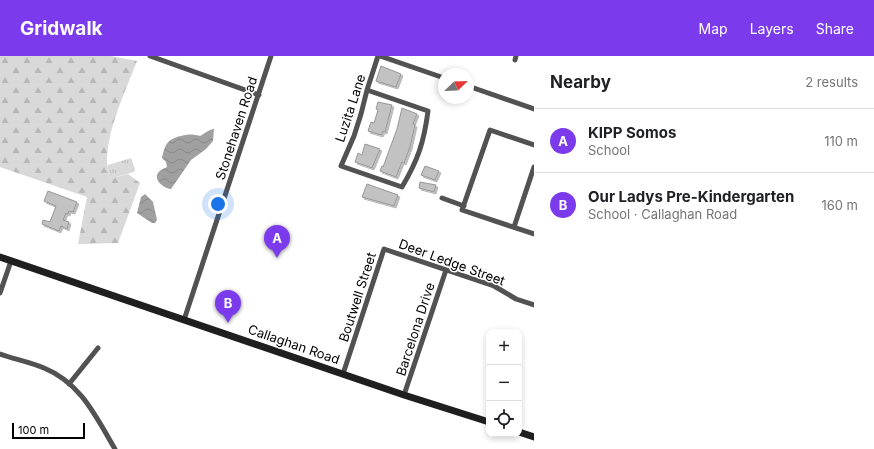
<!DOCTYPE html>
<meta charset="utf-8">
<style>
:root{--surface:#fff;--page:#f2f2f2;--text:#202124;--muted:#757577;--line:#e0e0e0;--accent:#7c3aed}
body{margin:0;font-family:Inter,sans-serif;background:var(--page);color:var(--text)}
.controls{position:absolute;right:12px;bottom:12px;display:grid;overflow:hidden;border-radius:8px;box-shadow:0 2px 6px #0003}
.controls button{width:36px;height:36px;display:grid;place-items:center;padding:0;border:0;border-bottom:1px solid var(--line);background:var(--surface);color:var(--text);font:20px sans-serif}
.compass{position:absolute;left:438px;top:12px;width:36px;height:36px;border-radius:50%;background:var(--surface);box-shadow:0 2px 6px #0003;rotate:67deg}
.scale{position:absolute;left:12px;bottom:10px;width:73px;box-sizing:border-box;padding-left:4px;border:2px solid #000;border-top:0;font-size:11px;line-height:14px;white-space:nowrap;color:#000;-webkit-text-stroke:3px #fff;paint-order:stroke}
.you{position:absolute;left:218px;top:148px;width:14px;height:14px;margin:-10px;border:3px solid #fff;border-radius:50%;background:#1a73e8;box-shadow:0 0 0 6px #1a73e833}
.badge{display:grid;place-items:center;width:26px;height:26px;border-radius:50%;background:var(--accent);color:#fff;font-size:13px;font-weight:700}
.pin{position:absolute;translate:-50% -33px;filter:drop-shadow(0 1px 2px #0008)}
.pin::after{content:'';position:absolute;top:21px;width:14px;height:12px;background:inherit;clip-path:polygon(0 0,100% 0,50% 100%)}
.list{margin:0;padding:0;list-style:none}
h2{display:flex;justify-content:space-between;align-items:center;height:52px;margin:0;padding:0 16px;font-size:17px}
h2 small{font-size:13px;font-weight:400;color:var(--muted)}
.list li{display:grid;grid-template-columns:26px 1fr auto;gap:12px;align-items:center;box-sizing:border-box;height:64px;padding:0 16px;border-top:1px solid var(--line)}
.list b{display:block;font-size:15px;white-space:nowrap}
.list p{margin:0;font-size:13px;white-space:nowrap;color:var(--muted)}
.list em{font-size:13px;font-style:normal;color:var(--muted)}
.icon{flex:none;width:22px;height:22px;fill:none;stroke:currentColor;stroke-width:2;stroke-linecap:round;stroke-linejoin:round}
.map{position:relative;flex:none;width:534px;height:393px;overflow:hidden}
header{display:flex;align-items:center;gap:24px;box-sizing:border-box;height:56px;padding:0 20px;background:var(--accent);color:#fff}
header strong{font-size:19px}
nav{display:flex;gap:22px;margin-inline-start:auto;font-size:14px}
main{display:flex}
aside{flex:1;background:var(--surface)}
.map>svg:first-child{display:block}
</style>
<header>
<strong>Gridwalk</strong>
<nav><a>Map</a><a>Layers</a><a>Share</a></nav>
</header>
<main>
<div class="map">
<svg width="534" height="393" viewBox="0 0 534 393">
<defs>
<pattern id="forest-firs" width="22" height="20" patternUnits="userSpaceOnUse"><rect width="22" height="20" fill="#d9d9d9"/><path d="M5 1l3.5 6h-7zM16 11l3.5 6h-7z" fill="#b8b8b8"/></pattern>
<pattern id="park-tufts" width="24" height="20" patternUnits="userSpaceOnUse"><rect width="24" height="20" fill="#d9d9d9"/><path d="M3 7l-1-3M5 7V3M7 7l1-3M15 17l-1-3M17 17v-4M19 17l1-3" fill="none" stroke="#b8b8b8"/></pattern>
<pattern id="water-waves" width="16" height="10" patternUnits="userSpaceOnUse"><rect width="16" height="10" fill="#a0a0a0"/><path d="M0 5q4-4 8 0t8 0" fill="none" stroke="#888"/></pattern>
<filter id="shadow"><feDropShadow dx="2" dy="2" stdDeviation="0" flood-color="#0004"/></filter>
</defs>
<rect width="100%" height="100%" fill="#fff"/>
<!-- forest -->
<path fill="url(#forest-firs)" d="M0,0H111L137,5C125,37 100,87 109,120L112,122L128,118L140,127L118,187L78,188L87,141L0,111Z"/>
<!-- park -->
<path fill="url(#park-tufts)" d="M131,102L135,113L134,116L112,122L109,120L107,111L108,109Z"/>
<!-- water -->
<path fill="url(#water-waves)" d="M214,73L213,85L206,93L191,104L171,133C165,133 153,124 158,117C160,114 165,112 167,111L166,106L162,102C165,89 167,83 181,80C189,78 193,78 200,80L210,74Z
M145,138L153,146L157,164L155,167H152L137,157L141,141Z"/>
<!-- building -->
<path fill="#c2c2c2" stroke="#969696" filter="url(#shadow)" d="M381,10L401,18L396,31L376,25Z
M378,46L392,49L385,76L383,75L381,79L368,75L371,66L374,67L378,54L376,53Z
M402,52L417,58L413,68L415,69L410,91L404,107L402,106L396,121L380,115L382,110L383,111L397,73Z
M365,88L380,93L372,112L355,106L358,97L362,99Z
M425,110L439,115L435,124L421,119Z
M420,126L436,129L434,136L419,132Z
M367,128L398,139L394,150L362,141Z
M48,135L77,146L73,156L69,155L68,158L66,157L63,164L69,166L67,173L61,170L59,175L42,168L43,164L50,166L56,150L44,145Z"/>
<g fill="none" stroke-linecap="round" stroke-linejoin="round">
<!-- minor -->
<path stroke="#525252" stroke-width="5" d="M150,0L259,39
M380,0L444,22
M515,4L516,0
M468,30L534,53
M367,34L428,55C424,86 418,104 402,131L341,110L354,80L361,58L367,34L378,0
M534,89L490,74L462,154L534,178
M442,142L464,150
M514,171L534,111
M0,237L11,205
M184,264L271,0
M0,298C14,303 30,306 44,312C81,327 96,361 115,393
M343,318L384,193L494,230L516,243L534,249
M69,328L98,292
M404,339L446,214"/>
<!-- secondary -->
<path stroke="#1f1f1f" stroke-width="7" d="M0,201L404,339L489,366
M519,376L534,381"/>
</g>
<g text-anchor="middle" stroke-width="3" stroke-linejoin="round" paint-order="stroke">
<!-- street labels -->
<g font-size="13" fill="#000" stroke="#fff">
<text transform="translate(350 52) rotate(-72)" y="5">Luzita Lane</text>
<text transform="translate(236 72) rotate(-72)" y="5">Stonehaven Road</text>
<text transform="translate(452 206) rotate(20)" y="5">Deer Ledge Street</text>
<text transform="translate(357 241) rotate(-72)" y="5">Boutwell Street</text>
<text transform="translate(415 273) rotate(-72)" y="5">Barcelona Drive</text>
<text transform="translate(294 288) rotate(19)" y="5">Callaghan Road</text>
</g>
</g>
</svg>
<div class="controls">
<button>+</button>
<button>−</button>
<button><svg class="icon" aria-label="locate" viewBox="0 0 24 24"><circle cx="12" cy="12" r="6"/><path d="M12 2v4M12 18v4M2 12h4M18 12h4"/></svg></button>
</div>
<svg class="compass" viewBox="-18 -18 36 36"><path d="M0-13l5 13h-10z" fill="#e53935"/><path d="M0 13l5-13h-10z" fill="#757577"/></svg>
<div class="scale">100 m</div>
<div class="you"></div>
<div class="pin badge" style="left:277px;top:202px">A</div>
<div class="pin badge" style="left:228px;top:267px">B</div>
</div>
<aside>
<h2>Nearby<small>2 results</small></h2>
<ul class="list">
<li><span class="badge">A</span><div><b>KIPP Somos</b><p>School</p></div><em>110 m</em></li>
<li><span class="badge">B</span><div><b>Our Ladys Pre-Kindergarten</b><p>School · Callaghan Road</p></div><em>160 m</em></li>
</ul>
</aside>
</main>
